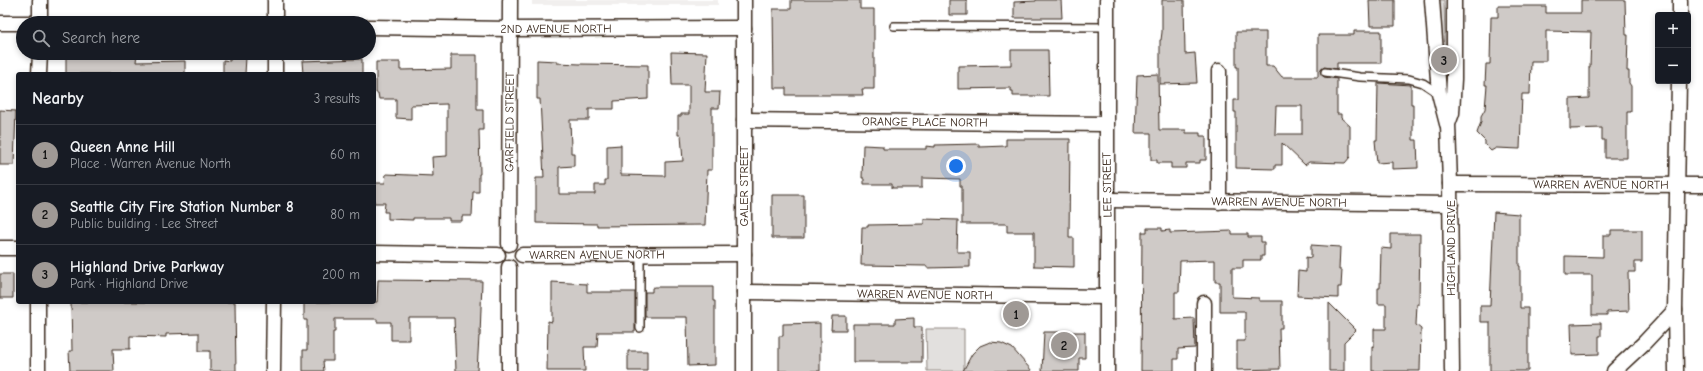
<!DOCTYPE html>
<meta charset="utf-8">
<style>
:root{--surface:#171b24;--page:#242831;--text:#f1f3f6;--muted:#9ea1a6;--line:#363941;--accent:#9f9995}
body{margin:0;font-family:"Comic Neue",sans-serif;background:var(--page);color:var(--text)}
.controls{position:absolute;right:12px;top:12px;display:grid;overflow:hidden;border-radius:4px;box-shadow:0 2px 6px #0003}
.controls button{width:36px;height:36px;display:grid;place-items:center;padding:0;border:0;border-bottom:1px solid var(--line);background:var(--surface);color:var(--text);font:20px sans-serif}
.you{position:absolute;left:956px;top:166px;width:14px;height:14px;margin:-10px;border:3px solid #fff;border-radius:50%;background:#1a73e8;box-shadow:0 0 0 6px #1a73e833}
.badge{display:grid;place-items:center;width:26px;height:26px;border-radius:50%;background:var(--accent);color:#111;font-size:13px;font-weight:700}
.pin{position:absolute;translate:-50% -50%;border:2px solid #fff;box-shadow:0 1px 4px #0006}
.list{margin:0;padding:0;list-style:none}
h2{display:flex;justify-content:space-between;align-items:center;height:52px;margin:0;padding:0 16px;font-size:17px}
h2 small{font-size:13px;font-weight:400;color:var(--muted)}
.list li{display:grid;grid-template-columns:26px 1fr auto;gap:12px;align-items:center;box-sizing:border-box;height:60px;padding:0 16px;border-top:1px solid var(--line)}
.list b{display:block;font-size:15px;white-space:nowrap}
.list p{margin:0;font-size:13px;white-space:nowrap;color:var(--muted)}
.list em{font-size:13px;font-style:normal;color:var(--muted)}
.icon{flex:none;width:22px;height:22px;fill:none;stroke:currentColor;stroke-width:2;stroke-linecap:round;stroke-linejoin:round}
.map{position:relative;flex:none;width:1703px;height:371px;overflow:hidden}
.search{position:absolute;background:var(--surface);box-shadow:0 2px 6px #0003;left:16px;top:16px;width:360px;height:44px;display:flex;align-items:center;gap:10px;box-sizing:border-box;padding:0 14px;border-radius:22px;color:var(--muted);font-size:15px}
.panel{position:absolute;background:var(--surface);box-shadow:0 2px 6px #0003;left:16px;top:72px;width:360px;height:232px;border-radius:4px}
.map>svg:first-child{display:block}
</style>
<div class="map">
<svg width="1703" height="371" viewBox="0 0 1703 371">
<rect width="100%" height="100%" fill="#fff"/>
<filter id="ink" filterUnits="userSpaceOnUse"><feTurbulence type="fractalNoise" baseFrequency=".025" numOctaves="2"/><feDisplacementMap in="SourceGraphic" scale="8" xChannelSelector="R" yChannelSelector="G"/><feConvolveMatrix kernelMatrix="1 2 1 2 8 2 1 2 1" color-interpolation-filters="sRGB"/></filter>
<g filter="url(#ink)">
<!-- built -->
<path fill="#f1efee" d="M532,0H718V5H532Z"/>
<!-- green -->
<path fill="#e2e0de" stroke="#8e857e" d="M1438,0H1444L1446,82Z
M926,329H964V371H927Z"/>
<!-- building -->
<path fill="#cfcac7" stroke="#3b2a1e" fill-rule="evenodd" d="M791,0H860V9H874V89H862L863,95H786V88H774L773,9H791Z
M949,0H967V15H949Z
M1036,0H1061L1062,18H1014V2L1036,1Z
M1162,0H1184L1185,54L1195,53L1197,83L1160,84V40H1161L1162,32Z
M1369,0H1395V26H1370Z
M1581,0H1625L1626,35H1628L1627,71H1629V83L1631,86V112H1627V158H1605V140H1602V128L1570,129V99L1589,98V67H1590L1591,32L1546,31V61H1531L1530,94H1522L1520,149L1496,148L1491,151L1485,145V141L1477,133L1481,122V116L1485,109L1487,85H1485L1486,64H1490L1491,17H1498V6H1546V13H1581Z
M1354,31H1381V63H1337V69L1324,67L1320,72L1324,77L1337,79V114H1341V118L1350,126V157L1345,163L1309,162L1305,165L1282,143V165H1275V169L1236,168V112H1234V100H1238V67H1236V32H1266V66H1273L1282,77H1318V35H1354ZM1276,106H1302V134H1275Z
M1011,50H1048L1049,96H1013V91H1011V88L958,89V66L1011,65Z
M671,52L707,53L705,92H720L719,108H712V170H707L705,225L597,226V224L536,223V178H544L540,99H537V60L557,61V63L580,64L648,65V99L614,101V109H589V120H570L571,147V153H574V166L559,167V194H595V185H605V180H607V146L621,145V175L665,176V162L683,161L681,135H678V116H681V114H689V85H672Z
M66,53H137L136,62L185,61V74H66Z
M451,55H477V110H483V130H479L480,174H479V192H473L472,216H462V221H449V218H413V220L388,219V212H384L385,203H374V183H385L386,174L433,176L432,157L447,156V104L411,105V119L396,118V99H379L378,93H376V62H400V70L451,69Z
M230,57H246L245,74H223V60L230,61Z
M362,59V74H303L302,61Z
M1158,74L1159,130H1186V133H1200V136H1206V160H1200V163H1186V168H1171V163H1157V160H1151V133H1135L1137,75Z
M1378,83L1411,85V104H1413V140H1417L1418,168L1392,169V162L1377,163L1375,140H1377Z
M0,110L16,111L14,165H0Z
M1006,139H1070L1069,238H1074V267L1034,266V232H1007V224H962V186H960V179L922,178V188H892V184H864V178H862L863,145L883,146V149H926V146L935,147V145L979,144V147L1006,146Z
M772,195H804V238H772Z
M1494,212L1519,214V266H1520V308H1528V371H1490V322H1480V306H1490Z
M924,219L958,220L957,252H970V267L927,268V266L861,265L862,227H868V225L924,224Z
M1147,228H1162V231L1170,230V233L1232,231V234H1248V237H1261V242H1264V256H1261V260H1243V268H1232V297L1259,298V301H1282V328H1279L1280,369L1237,370V341H1245V312H1220V282H1215V260L1180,261L1179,292H1175V319L1194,318L1195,348L1178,349V359H1174V371H1141L1142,232H1147Z
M1611,230H1642V262H1635V272H1628L1629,311L1607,312V315H1592V275H1565V256L1603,257V235H1611Z
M1391,234H1420L1419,304H1417L1416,325L1421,329L1420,371H1372V346L1374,348V329H1386V304H1378V288H1380L1381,248L1391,249Z
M1311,245L1340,247L1339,270H1342L1341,287H1338V298L1297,296L1298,271L1306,272V257L1311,258Z
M0,274H13V298H0Z
M378,280L482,281L480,336H479L477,371H456L454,318H409V340H391V322H377V319H335V332H333V361H323L324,371H303V350H307V320H304V302H377Z
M552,282L587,284V292H635V332H598L597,347H584L585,371H547L548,321L552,322Z
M654,287H713V301H715V365L688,366L687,317H645V292H652V288Z
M71,302H235L236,371H210V351H199V333L166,334V337L130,336V349H113L114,371H70L69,351H72Z
M1329,303L1356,330L1344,342V371H1329Z
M832,316H846V330H831Z
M914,318V327H922V362H853V324H895V319Z
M820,323V371H779V336H783V324Z
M1601,323V336H1599V354L1572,355L1571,324Z
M1044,332H1085V358H1079V371H1042Z
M990,342L1001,343L1012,348L1032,371H963L972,354L980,346Z
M628,351H647V371H628Z"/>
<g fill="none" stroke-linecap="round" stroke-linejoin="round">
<defs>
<path id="service" d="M894,26L1107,27
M1325,72L1360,77L1409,79L1423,83L1438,93
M640,255V328"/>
<g id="minor">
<path d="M1107,0V371"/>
<path d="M1432,0L1439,93L1447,124"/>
<path d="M1680,15V0"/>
<path d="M0,23H34"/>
<path d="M40,23V0"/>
<path d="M275,23V0"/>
<path id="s1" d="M369,27L510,29L744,28"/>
<path d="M39,74L40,53"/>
<path d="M275,74V53"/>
<path id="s2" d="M744,120L1106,124"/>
<path id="s3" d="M1450,184L1703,185"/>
<path id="s4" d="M1108,200L1451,204"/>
<path d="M1219,202V71"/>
<path id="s5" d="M509,244L510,0"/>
<path d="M0,248H18"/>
<path d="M374,253L498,255"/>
<path id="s6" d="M522,255L744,254"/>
<path id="s7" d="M744,292L1107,297"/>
<path d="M1204,303V371"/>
<path d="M1675,310L1676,371"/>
<path d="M38,371V302"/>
<path d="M273,371L274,302"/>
<path d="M509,371V267"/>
<path d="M744,371V0"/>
<path d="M1452,371L1450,184L1448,124L1452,113L1454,79V0"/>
<path d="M1614,371L1644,343L1675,310L1679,81"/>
</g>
</defs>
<!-- service casing -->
<use href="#service" stroke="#3b2a1e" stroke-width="10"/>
<!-- minor casing -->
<use href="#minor" stroke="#3b2a1e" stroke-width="17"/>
<!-- service -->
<use href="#service" stroke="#fff" stroke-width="7"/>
<!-- minor -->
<use href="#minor" stroke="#fff" stroke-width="14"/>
</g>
</g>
<g text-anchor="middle" stroke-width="3" stroke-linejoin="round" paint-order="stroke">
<!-- street labels -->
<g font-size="12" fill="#3b2a1e" stroke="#fff">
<text dy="4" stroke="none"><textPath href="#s1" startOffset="187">2ND AVENUE NORTH</textPath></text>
<text dy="4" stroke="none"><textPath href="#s5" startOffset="122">GARFIELD STREET</textPath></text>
<text dy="4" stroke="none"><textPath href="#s2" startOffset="181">ORANGE PLACE NORTH</textPath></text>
<text transform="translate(1107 185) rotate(-91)" y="4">LEE STREET</text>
<text dy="4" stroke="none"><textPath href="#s3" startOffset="151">WARREN AVENUE NORTH</textPath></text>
<text transform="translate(744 186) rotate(-90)" y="4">GALER STREET</text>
<text dy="4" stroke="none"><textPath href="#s4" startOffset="171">WARREN AVENUE NORTH</textPath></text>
<text transform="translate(1451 248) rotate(-90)" y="4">HIGHLAND DRIVE</text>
<text dy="4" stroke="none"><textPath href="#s6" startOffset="75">WARREN AVENUE NORTH</textPath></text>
<text dy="4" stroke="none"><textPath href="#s7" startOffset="181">WARREN AVENUE NORTH</textPath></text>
</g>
</g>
</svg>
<div class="controls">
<button>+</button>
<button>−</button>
</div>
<div class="you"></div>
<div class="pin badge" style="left:1016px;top:314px">1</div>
<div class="pin badge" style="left:1064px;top:345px">2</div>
<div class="pin badge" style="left:1444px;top:60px">3</div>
<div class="search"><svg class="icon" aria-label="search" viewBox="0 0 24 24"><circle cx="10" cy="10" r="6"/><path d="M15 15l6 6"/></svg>Search here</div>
<section class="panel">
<h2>Nearby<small>3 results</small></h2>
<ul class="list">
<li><span class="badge">1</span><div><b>Queen Anne Hill</b><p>Place · Warren Avenue North</p></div><em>60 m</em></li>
<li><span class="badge">2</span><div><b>Seattle City Fire Station Number 8</b><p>Public building · Lee Street</p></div><em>80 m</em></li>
<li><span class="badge">3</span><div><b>Highland Drive Parkway</b><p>Park · Highland Drive</p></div><em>200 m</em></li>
</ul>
</section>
</div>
